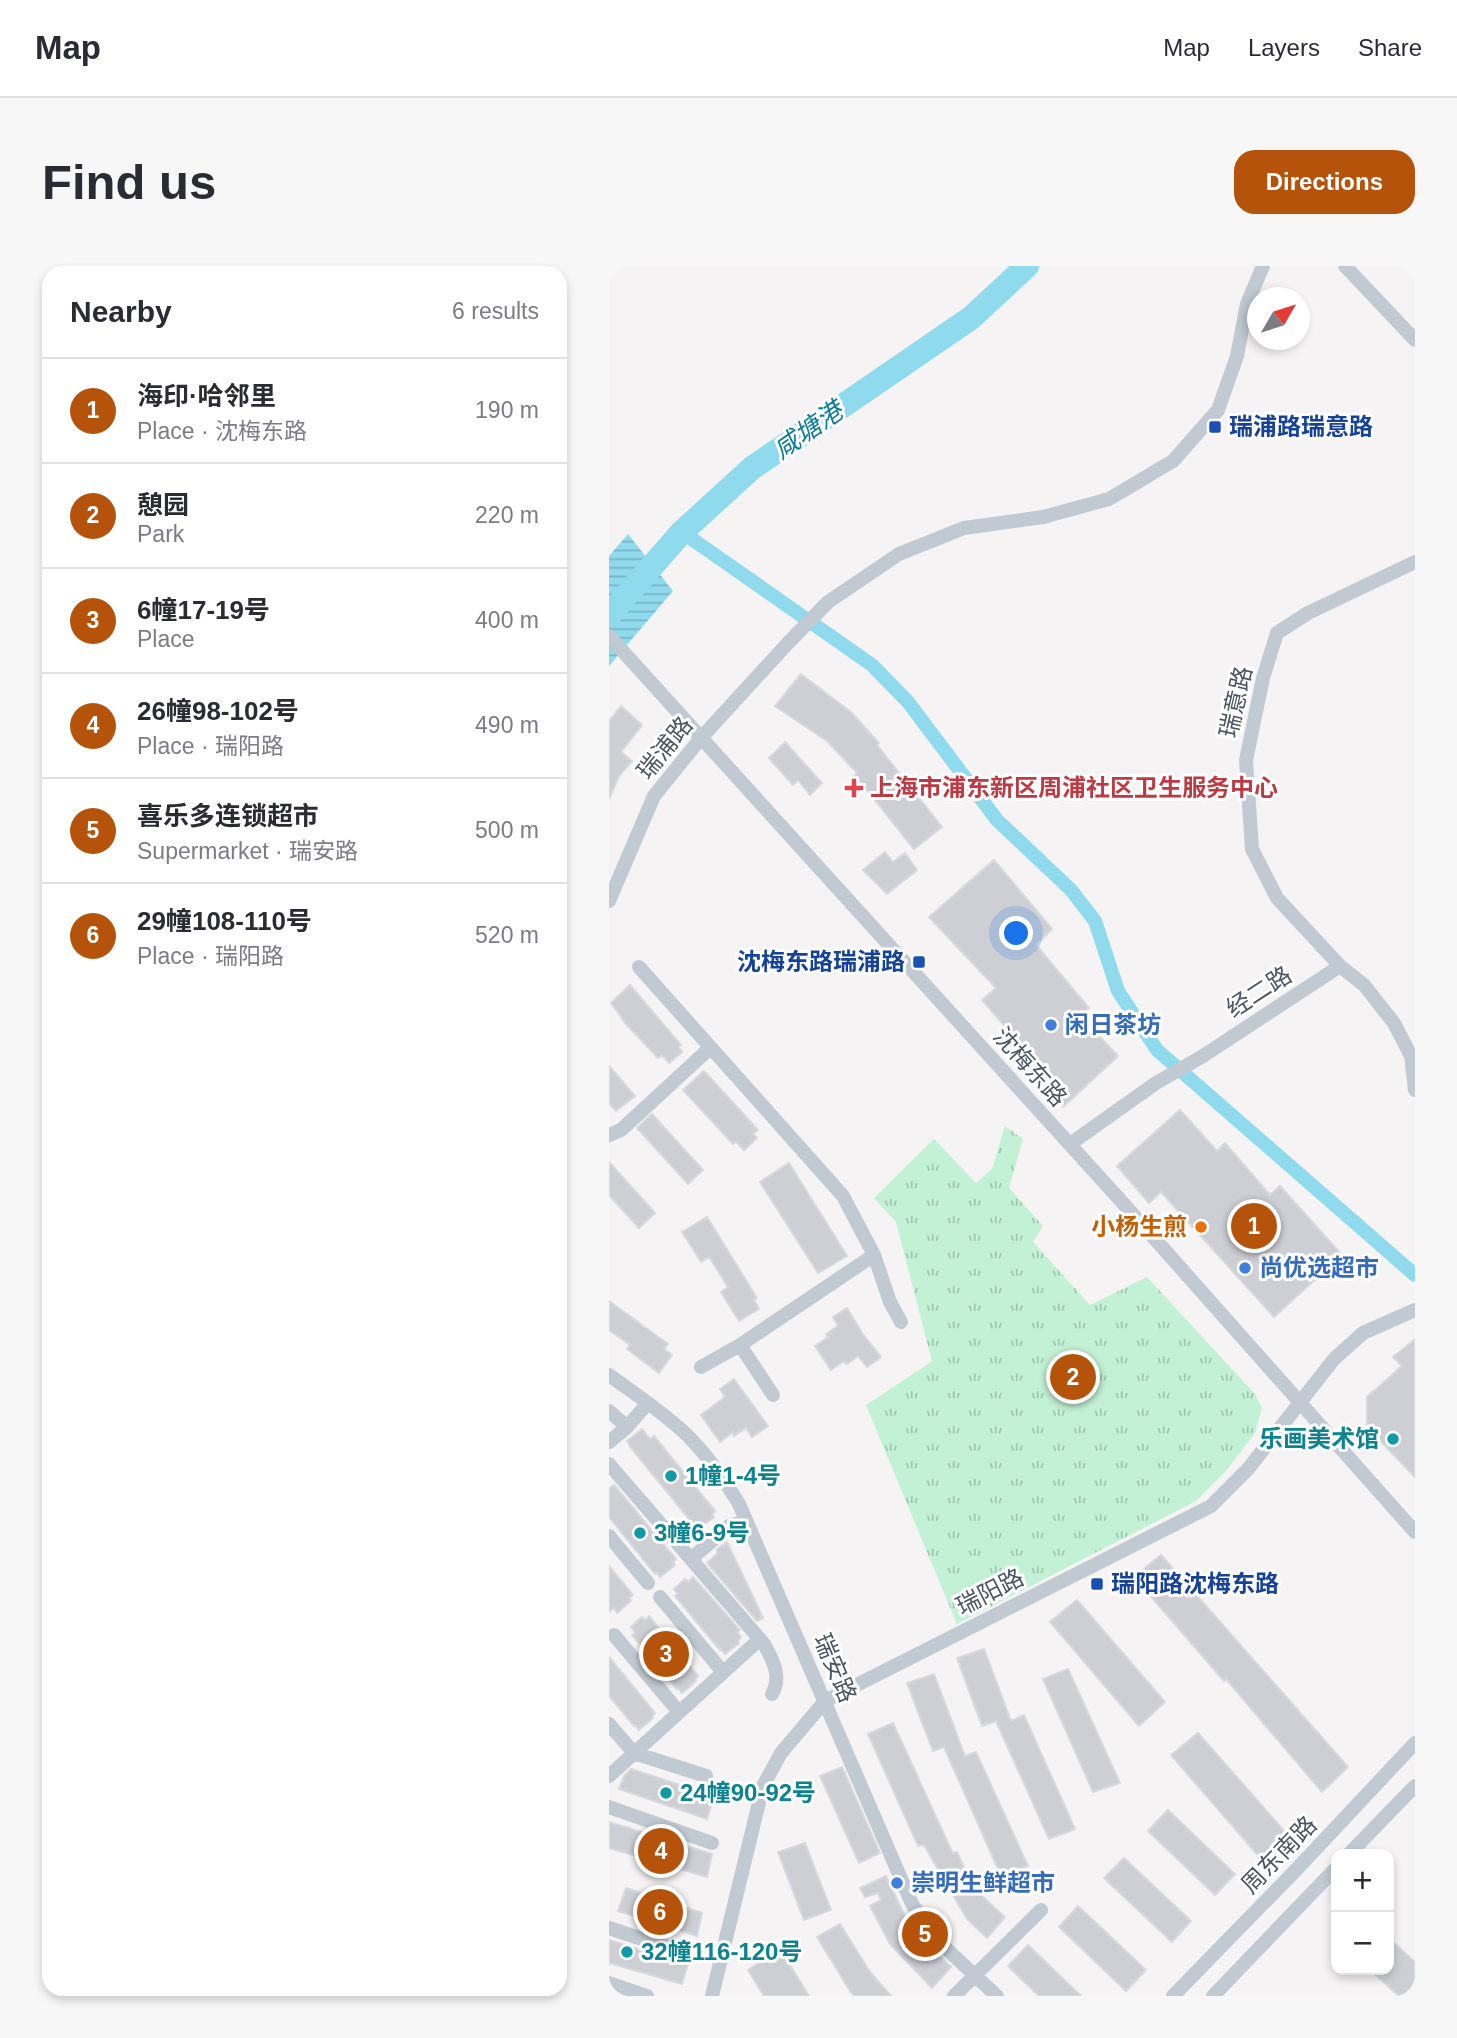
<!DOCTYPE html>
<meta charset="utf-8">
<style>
:root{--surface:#fff;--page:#f7f7f7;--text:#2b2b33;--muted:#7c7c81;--line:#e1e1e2;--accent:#b45309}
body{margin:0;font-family:Helvetica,"Noto Sans SC",sans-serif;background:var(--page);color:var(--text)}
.controls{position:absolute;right:21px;bottom:21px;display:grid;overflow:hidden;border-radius:14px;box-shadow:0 4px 10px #0003}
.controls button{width:63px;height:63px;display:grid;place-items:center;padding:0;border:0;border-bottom:2px solid var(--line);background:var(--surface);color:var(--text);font:35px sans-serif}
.compass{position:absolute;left:638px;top:21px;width:63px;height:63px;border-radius:50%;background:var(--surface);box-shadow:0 4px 10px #0003;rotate:51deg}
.you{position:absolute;left:408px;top:668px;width:24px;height:24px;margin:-18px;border:5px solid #fff;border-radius:50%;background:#1a73e8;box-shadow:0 0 0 10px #1a73e833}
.badge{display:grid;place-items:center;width:46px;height:46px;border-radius:50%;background:var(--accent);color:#fff;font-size:23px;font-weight:700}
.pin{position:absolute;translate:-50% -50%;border:4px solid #fff;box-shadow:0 2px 7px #0006}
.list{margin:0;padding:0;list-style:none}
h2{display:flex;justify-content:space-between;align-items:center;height:91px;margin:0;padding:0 28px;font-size:30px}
h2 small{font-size:23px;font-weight:400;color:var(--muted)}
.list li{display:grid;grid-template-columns:46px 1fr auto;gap:21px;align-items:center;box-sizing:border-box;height:105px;padding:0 28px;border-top:2px solid var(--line)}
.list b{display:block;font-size:26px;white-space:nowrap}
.list p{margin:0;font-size:23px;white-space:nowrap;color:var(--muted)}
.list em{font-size:23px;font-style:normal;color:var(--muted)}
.map{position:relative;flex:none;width:806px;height:1730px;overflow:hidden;border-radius:21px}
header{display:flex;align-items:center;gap:42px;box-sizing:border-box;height:98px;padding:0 35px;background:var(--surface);border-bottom:2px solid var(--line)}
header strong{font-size:33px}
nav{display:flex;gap:38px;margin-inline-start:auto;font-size:24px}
.intro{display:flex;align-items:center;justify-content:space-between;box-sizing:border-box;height:168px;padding:0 42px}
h1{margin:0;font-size:49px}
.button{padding:18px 32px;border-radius:21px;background:var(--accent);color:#fff;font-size:24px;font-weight:700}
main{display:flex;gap:42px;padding:0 42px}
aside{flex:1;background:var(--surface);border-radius:21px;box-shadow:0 4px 10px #0003}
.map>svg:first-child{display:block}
</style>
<header>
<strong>Map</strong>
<nav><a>Map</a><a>Layers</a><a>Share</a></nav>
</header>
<div class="intro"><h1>Find us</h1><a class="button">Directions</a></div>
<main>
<aside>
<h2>Nearby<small>6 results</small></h2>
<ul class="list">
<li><span class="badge">1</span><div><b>海印·哈邻里</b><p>Place · 沈梅东路</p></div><em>190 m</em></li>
<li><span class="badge">2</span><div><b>憩园</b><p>Park</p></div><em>220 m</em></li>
<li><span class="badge">3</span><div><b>6幢17-19号</b><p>Place</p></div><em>400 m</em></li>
<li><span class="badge">4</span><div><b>26幢98-102号</b><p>Place · 瑞阳路</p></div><em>490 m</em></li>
<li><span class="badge">5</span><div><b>喜乐多连锁超市</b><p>Supermarket · 瑞安路</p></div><em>500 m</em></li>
<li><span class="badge">6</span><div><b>29幢108-110号</b><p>Place · 瑞阳路</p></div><em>520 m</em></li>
</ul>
</aside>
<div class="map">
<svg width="806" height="1730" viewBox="0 0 806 1730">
<defs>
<pattern id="park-tufts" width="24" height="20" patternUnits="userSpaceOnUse" patternTransform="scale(1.75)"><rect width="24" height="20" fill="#c3f1d5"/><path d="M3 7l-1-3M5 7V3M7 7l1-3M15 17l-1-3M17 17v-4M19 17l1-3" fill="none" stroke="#a0c6b0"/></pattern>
<pattern id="water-rules" width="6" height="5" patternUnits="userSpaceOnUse" patternTransform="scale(1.75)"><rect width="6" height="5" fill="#90daee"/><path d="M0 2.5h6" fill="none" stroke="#78b4c4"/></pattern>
</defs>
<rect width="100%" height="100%" fill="#f5f3f3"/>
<!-- park -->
<path fill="url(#park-tufts)" d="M396,860L414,873L400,922L434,960L424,976L481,1039L538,1011L646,1128L653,1142L646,1167L617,1205L587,1235L348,1358L257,1139L323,1095L287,956L265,932L325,873L367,917L383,903Z"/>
<!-- water -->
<path fill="url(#water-rules)" d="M19,268L64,325L0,400V290Z"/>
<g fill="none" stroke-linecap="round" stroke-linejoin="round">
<!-- canal -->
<path stroke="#90daee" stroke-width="14" d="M73,266L263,399L299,436L388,554L462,624L486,655L509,725L548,784L806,1009"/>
<!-- river -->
<path stroke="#90daee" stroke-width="24" d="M0,349L73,266L143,202L362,52L418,0"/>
</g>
<!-- building -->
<path fill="#cdcfd5" stroke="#d7d9de" stroke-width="2" d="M192,408L243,447L270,477L268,479L333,561L305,583L246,509L248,507L218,475L166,440Z
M12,440L33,459L12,486L23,495L10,510L0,533V455Z
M176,476L213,517L201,529L189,514L184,519L160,492Z
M276,586L284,596L296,587L308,604L278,628L254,604Z
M385,594L443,663L427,679L480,742L471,750L509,790L454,841L419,802L427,796L373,734L387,722L320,651Z
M21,719L72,779L70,781L73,786L60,797L53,789L49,792L17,758L2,737Z
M0,800L26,830L7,845L0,837Z
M95,805L149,864L144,868L148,872L135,884L127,876L124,878L74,824Z
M571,844L608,885L616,877L661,929L671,920L733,989L665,1051L552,926L540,937L508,900Z
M43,848L94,904L79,918L28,862Z
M0,896L46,947L30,962L0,929Z
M180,897L238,990L209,1007L151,916Z
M98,951L148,1032L145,1034L150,1043L130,1055L112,1026L119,1021L100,991L92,996L73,966Z
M0,1035L59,1078L55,1083L63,1089L50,1107L18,1083L21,1079L0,1064Z
M238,1042L253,1067L272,1091L258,1101L249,1090L238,1098L235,1095L222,1104L206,1080L219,1071L217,1068L229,1060L224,1051Z
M806,1073V1211L758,1161V1131L793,1100L784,1091Z
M125,1113L159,1160L143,1171L137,1162L125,1170L124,1166L111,1176L92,1149L116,1131L111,1123Z
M33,1163L41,1173L45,1170L106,1245L103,1248L105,1251L90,1262L87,1258L85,1259L22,1182L18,1175Z
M5,1219L67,1293L64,1296L66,1299L51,1311L48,1307L46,1308L0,1251V1223Z
M118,1276L154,1352L148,1355L98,1297L108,1288V1283Z
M552,1289L739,1501L713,1526L617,1413L615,1415L525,1311Z
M0,1300L24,1329L20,1332L22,1335L8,1347L5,1342L0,1346Z
M84,1311L131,1364L128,1366L132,1371L129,1375L130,1377L116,1388L112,1383L111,1384L66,1330L69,1328L65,1323L76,1313L79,1316Z
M468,1334L556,1436L530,1460L441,1356Z
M40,1350L89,1410L86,1413L87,1415L73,1427L69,1422L68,1423L23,1369L26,1367L22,1361L33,1351L36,1354Z
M375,1383L402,1455L415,1449L466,1563L440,1573L387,1455L373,1460L348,1392Z
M0,1391L46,1447L43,1450L44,1452L30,1464L26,1459L25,1460L0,1430Z
M459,1403L511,1517L484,1526L434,1413Z
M325,1408L356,1490L367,1486L419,1600L392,1610L335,1481L324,1485L298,1417Z
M284,1457L344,1588L348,1586L359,1610L375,1632L396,1651L378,1672L358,1653L315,1579L309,1580L259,1468Z
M589,1467L678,1568L652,1593L562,1489Z
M233,1501L271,1587L250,1597L211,1510Z
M22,1503L105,1530L98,1553L10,1523L15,1510Z
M559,1544L626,1608L606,1629L539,1565Z
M0,1556L103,1588L98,1611L0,1582Z
M196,1577L222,1644L195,1654L169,1586Z
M515,1592L582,1655L563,1676L495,1612Z
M277,1610L300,1659L342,1701L323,1722L281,1678L261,1640L272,1634L269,1627L256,1631L251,1622Z
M17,1622L93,1647L88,1670L9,1645Z
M469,1640L537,1704L517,1725L450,1661Z
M231,1658L261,1706L282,1730H245L241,1725L208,1671Z
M780,1672L806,1696V1730H790L761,1704H780Z
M0,1674L79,1698L73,1718L0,1697Z
M419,1679L472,1730H430L399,1700Z
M171,1683L200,1730H155L139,1704Z"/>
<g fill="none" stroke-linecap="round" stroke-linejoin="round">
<!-- minor -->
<path stroke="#c1cad2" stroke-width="14" d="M736,0L806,74
M806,296L699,347L668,367L654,412L637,494L643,583L668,632L731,700L755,719L785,757L802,790L806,824
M0,370L513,936L806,1266
M0,635L45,530L92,472L179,377L219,336L290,288L355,262L434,251L500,233L564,195L609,144L628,90L638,38L654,0
M30,701L234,930L265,989L131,1079L92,1101
M0,869L12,864L101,782
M461,878L547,817L594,790L731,700
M265,989L281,1036L292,1056
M131,1079L164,1129
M0,1109C26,1128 54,1146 78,1169C99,1190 115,1213 130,1238L303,1638L328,1674L388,1730
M0,1145L18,1161
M0,1176L18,1161L39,1137
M0,1198L155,1378C164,1394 173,1411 163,1428
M0,1270L39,1317
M82,1293L120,1260L137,1255
M51,1331L114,1406
M5,1369L70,1446
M0,1458L25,1487L97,1510
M0,1510L151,1373
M0,1541L103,1577
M740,1588L806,1520
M0,1662L75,1687
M0,1717L38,1730
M103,1730L154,1520L172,1487L216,1435L602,1240L639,1203L725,1093L754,1067L806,1044
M345,1730L432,1644
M564,1730L686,1605L806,1477
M604,1730L727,1602"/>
</g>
<!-- markers -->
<g fill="#1a4fb4" stroke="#fff" stroke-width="2.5">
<rect x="599" y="154" width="14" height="14" rx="3.5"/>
<rect x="303" y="689" width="14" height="14" rx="3.5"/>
<rect x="481" y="1311" width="14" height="14" rx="3.5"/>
</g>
<path fill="#e0444e" stroke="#fff" stroke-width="2.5" d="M241.5 511.5h7v7h7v7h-7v7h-7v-7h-7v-7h7z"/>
<g fill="#3f7fe0" stroke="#fff" stroke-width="2.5">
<circle cx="442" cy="759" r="7"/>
<circle cx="636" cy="1002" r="7"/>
<circle cx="288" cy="1617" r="7"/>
</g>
<circle fill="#e8710a" stroke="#fff" stroke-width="2.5" cx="592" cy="961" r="7"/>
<g fill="#0f9aa8" stroke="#fff" stroke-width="2.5">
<circle cx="784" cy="1173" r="7"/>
<circle cx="62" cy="1210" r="7"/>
<circle cx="31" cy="1267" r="7"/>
<circle cx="57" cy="1527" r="7"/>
<circle cx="18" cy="1686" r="7"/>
</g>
<g text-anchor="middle" stroke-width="6" stroke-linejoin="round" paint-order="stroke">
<!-- transit labels -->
<g font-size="24" font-weight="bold" fill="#164399" stroke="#fff" text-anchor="start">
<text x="620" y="169">瑞浦路瑞意路</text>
<text x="296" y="704" text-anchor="end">沈梅东路瑞浦路</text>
<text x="502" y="1326">瑞阳路沈梅东路</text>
</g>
<!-- street labels -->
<g font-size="24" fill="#4a5661" stroke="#fff">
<text transform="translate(627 436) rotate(-77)" y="8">瑞意路</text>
<text transform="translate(56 482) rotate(-51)" y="8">瑞浦路</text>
<text transform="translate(650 726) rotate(-33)" y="8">经二路</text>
<text transform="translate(421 801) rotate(48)" y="8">沈梅东路</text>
<text transform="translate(381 1326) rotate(-27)" y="8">瑞阳路</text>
<text transform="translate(226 1402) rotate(67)" y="8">瑞安路</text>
<text transform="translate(670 1589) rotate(-46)" y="8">周东南路</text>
</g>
<!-- health labels -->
<g font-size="24" font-weight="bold" fill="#be3a42" stroke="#fff" text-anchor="start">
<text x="261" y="530">上海市浦东新区周浦社区卫生服务中心</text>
</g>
<!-- shop labels -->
<g font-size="24" font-weight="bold" fill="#366cbe" stroke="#fff" text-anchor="start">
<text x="456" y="767">闲日茶坊</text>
<text x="650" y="1010">尚优选超市</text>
<text x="302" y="1625">崇明生鲜超市</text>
</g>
<!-- food labels -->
<g font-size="24" font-weight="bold" fill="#c56008" stroke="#fff" text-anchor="end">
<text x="578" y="969">小杨生煎</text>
</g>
<!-- culture labels -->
<g font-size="24" font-weight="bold" fill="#0d838f" stroke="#fff" text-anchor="start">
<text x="770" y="1181" text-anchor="end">乐画美术馆</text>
<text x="76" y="1218">1幢1-4号</text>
<text x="45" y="1275">3幢6-9号</text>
<text x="71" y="1535">24幢90-92号</text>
<text x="32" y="1694">32幢116-120号</text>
</g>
<!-- water labels -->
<g font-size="26" font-style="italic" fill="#0c7c9b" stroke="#fff">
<text transform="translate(199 164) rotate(-35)" y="9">咸塘港</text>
</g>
</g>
</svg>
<div class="controls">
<button>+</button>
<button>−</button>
</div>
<svg class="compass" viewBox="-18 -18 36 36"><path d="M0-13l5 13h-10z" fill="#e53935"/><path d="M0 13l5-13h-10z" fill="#7c7c81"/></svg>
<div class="you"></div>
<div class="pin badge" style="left:645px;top:960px">1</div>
<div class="pin badge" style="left:464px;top:1111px">2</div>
<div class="pin badge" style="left:57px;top:1388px">3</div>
<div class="pin badge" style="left:52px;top:1585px">4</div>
<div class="pin badge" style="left:316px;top:1668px">5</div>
<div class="pin badge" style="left:51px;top:1646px">6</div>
</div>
</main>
